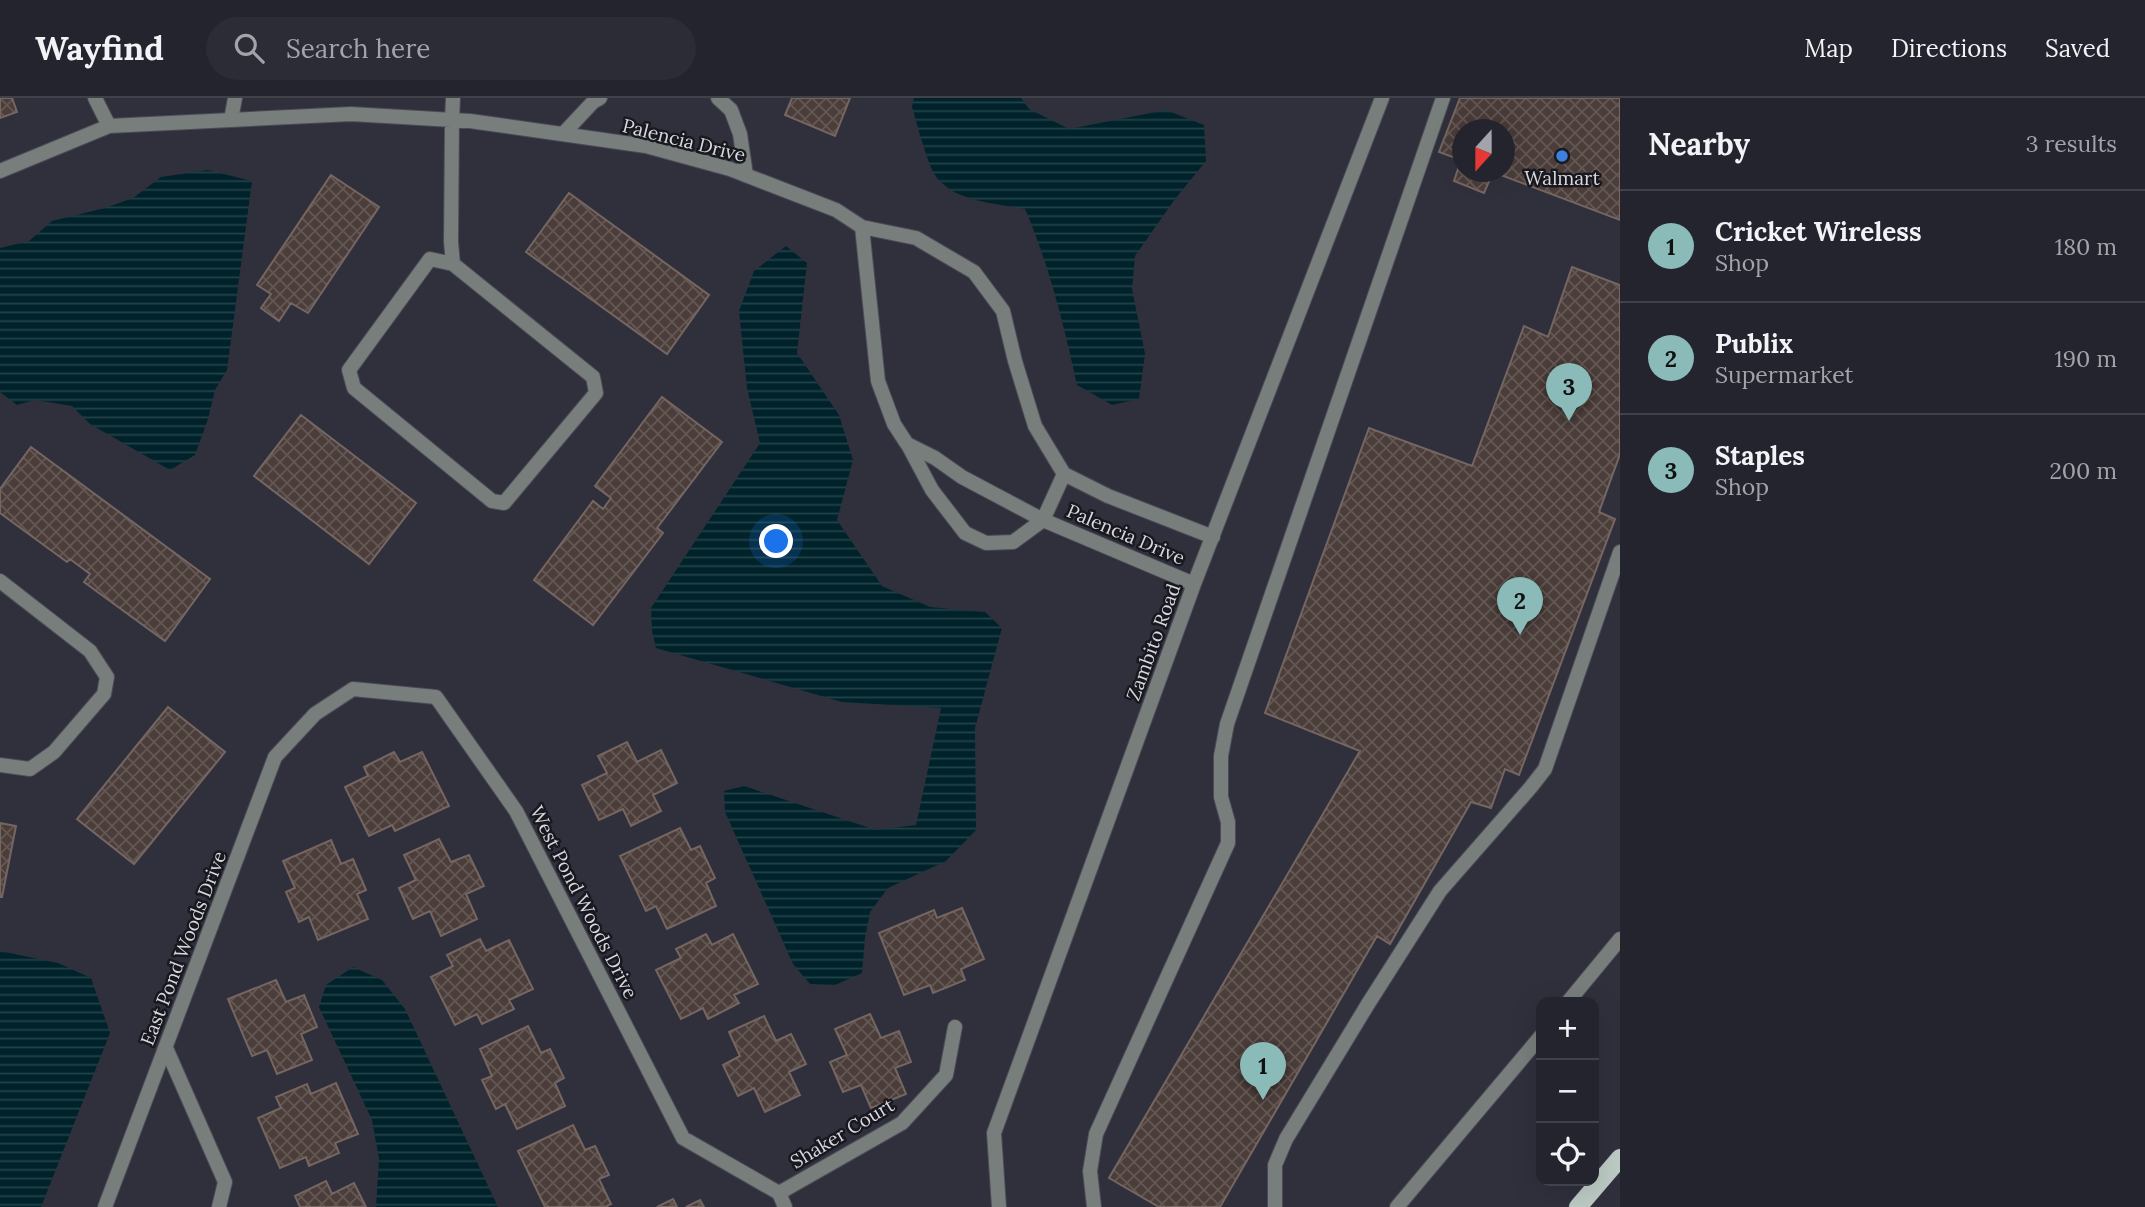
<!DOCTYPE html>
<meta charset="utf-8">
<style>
:root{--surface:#23242d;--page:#2b2c35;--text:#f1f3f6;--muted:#a3a4aa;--line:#404149;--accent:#8bbbb9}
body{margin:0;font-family:Lora,serif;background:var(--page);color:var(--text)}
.controls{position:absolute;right:21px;bottom:21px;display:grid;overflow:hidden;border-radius:14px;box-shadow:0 7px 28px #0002}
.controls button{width:63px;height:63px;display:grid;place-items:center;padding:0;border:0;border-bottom:2px solid var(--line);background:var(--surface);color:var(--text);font:35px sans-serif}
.compass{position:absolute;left:1452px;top:21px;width:63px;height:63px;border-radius:50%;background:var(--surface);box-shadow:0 7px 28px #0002;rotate:201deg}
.you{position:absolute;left:777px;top:444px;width:24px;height:24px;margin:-18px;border:5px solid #fff;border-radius:50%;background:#1a73e8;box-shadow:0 0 0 10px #1a73e833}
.badge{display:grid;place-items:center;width:46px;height:46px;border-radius:50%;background:var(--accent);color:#111;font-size:23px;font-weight:700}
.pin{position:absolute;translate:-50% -58px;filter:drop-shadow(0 2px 4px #0008)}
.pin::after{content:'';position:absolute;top:37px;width:24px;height:21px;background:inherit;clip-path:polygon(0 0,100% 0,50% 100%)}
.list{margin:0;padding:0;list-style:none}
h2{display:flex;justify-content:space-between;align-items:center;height:91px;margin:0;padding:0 28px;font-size:30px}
h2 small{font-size:23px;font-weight:400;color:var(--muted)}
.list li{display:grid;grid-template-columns:46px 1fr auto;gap:21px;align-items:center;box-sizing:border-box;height:112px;padding:0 28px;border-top:2px solid var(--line)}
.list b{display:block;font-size:26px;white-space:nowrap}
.list p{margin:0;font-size:23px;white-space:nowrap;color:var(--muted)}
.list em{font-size:23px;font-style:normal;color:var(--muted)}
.icon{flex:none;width:38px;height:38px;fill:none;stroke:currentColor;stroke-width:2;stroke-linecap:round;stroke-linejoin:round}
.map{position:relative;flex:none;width:1620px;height:1109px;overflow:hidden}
header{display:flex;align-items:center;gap:42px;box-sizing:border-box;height:98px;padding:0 35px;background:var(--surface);border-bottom:2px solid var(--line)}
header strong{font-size:33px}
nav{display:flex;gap:38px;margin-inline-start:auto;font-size:24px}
.search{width:490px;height:63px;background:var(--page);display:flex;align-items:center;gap:18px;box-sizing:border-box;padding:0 24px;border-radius:38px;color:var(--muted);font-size:26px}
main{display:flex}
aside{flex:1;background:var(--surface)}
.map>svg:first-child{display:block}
</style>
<header>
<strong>Wayfind</strong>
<div class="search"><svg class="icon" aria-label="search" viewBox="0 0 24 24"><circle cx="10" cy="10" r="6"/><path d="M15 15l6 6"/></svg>Search here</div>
<nav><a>Map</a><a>Directions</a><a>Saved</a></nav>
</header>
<main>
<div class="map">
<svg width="1620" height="1109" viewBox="0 0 1620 1109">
<defs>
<pattern id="water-rules" width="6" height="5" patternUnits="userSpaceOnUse" patternTransform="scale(1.75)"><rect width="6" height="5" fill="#00222a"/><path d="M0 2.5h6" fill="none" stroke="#244149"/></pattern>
<pattern id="building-cross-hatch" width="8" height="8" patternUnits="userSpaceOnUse" patternTransform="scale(1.75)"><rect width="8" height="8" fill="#4b3d39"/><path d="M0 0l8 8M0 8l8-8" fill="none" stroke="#645855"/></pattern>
</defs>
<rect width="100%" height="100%" fill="#2f303c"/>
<!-- water -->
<path fill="url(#water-rules)" d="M914,0H1021L1029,11L1069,31L1166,12L1204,27L1206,63L1175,101L1135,158L1132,191L1145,256L1139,301L1112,307L1077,287C1064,227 1049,167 1025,111C995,105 953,104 935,77C927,65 917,25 912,9Z
M208,72L252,83L227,272L215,292L208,321L195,357L170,372L90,326L72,308L35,302L17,307L0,294V150L29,143L52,123L105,110L133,100L161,79Z
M786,148L807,165L797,255L839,317L853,362L837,422L882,488L930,509L985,514L1002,530L975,630L976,732L946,763L888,790L870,814L865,840L862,875L835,887L810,886L793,866L725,714L724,693L744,688L876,732L916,727L941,610L842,604L656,550L652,533L651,510L760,345L747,290L739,213L754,173Z
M0,853L58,865L91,880L110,935L41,1109H0Z
M353,869L382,882L405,911L498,1109H376L379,1061L372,1022L319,909L326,887Z"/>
<!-- building -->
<path fill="url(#building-cross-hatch)" stroke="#766662" stroke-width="2" fill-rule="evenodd" d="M0,0H12L17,14L0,20Z
M792,0H850L835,38L785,17Z
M1460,0H1620V122L1493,74L1484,95L1454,83L1461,62L1439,54ZM1462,32H1504V74H1462Z
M331,77L379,109L308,215L291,205L279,223L261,210L271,196L257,187Z
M569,95L709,197L667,256L526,154Z
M1572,169L1620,187V356L1599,414L1615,421L1519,677L1505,671L1491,710L1471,704L1390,846L1377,838L1220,1109H1159L1109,1080L1360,653L1265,615L1369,330L1472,368L1524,228L1548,239Z
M662,299L722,344L657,430L663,435L593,527L534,482L593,403L603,411L611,400L595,388Z
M301,317L416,405L369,466L254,378Z
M31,349L210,481L165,543L84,484L90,476L70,461L67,464L0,415V391Z
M168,609L225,654L134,766L77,721Z
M627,644L637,664L661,652L677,685L653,697L661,713L631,728L623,711L599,722L582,687L607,675L598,658Z
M394,654L400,664L422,654L449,708L395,733L392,727L369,738L345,689L368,678L364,669Z
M0,725L16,728L2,799H0Z
M680,730L691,752L700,748L715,780L706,785L716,808L667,831L656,808L646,813L620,758Z
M439,741L451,764L469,757L484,788L466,796L477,821L441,838L430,813L413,821L399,790L416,782L404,757Z
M331,742L341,766L353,761L366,792L357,796L368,821L318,842L309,819L299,824L286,794L295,790L283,763Z
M962,810L984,861L961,871L965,882L933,895L930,887L904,897L879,835L934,812L937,820Z
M706,836L712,847L733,836L758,886L734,897L739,905L708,921L703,910L681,921L656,872L681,860L676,851Z
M480,841L486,853L509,842L533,891L509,902L514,911L482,926L477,916L455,927L431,879L453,868L447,857Z
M276,882L286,904L304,897L317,929L301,936L312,962L277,976L267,952L252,958L228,901Z
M870,916L881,940L899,933L911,964L895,970L906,996L871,1010L861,987L843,994L830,964L847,957L835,931Z
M764,918L776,943L791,936L806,966L789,974L800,997L765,1014L754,990L738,998L723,967L740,958L729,934Z
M528,928L541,955L550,951L564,980L555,985L565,1008L517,1031L505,1006L496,1011L482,982L492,978L480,951Z
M336,985L358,1036L335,1045L339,1055L309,1068L306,1059L280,1070L258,1020L281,1010L276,999L307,986L311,996Z
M573,1027L585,1052L595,1048L609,1077L599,1081L611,1106L605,1109H545L518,1053Z
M326,1083L332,1096L354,1085L366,1109H300L295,1098Z
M673,1101L677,1109H657Z
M700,1102L704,1109H686Z"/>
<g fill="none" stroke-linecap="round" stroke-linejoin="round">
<defs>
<path id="lane" d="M718,0L731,12L740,36L746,77
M231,22L235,0
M452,22L453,0
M563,36L593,4L600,0
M1568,904L1620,841
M166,950L225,1084L219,1109
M1094,1109L1090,1073L1096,1036L1228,745V724L1221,699V658L1227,626L1443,0
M1275,1109V1067L1286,1041L1368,906L1440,793L1531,689L1545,671L1620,454
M1397,1109L1541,938"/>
<path id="street" d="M95,0L109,28
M452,22L451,144L453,166L593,279L596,295L504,405L492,403L354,290L349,272L430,161L453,166
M0,73L109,28L351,16L470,23L646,48L730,71L836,112L862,129L916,140L974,174L1003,213L1015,263L1035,328L1064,376L1108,398L1213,439
M862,129L878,283L894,326L907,346L935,360L962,379L1043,422L1194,486
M908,347L932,392L965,435L986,445L1013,444L1043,422L1064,376
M0,483L90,553L107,579L104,596L54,654L30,671L0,667
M779,1095L902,1025L946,977L955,929
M105,1109L275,659L315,616L353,591L436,599L516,713L683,1040L779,1095L785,1109
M999,1109L994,1035L1194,486L1382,0"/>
<path id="primary" d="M1578,1109L1620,1060"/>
</defs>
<!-- lane casing -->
<use href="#lane" stroke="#4a4b56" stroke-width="16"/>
<!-- street casing -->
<use href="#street" stroke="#4a4b56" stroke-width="16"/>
<!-- primary casing -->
<use href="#primary" stroke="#4a4b56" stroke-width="19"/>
<!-- lane -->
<use href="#lane" stroke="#777e7b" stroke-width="14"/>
<!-- street -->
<use href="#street" stroke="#777e7b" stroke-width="14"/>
<!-- primary -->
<use href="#primary" stroke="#bdcbc4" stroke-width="18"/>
</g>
<!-- markers -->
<circle fill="#3f7fe0" stroke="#18181e" stroke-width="2.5" cx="1562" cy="58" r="7"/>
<g text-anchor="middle" stroke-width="5" stroke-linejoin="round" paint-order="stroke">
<!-- street labels -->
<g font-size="19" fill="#d7d8e0" stroke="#18181e">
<text transform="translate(684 42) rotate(14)" y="7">Palencia Drive</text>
<text transform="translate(1126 436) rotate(23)" y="7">Palencia Drive</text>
<text transform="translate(1153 544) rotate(-70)" y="7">Zambito Road</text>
<text transform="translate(584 804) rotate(63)" y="7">West Pond Woods Drive</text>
<text transform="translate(183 850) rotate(-69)" y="7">East Pond Woods Drive</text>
<text transform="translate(842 1035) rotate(-31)" y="7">Shaker Court</text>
</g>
<!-- poi labels -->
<g font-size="19" fill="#d7d8e0" stroke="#18181e">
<text x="1562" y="87">Walmart</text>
</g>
</g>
</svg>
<div class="controls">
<button>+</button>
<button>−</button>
<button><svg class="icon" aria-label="locate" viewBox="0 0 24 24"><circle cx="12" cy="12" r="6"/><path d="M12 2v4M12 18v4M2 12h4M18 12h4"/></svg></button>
</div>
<svg class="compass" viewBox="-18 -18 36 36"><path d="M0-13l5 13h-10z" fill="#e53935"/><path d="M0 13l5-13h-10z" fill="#a3a4aa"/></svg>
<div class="you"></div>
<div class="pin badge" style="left:1263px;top:1002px">1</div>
<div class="pin badge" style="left:1520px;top:537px">2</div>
<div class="pin badge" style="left:1569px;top:323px">3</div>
</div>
<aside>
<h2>Nearby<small>3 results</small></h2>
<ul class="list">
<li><span class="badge">1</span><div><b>Cricket Wireless</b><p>Shop</p></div><em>180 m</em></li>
<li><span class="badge">2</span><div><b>Publix</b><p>Supermarket</p></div><em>190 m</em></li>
<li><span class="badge">3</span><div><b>Staples</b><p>Shop</p></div><em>200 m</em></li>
</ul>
</aside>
</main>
